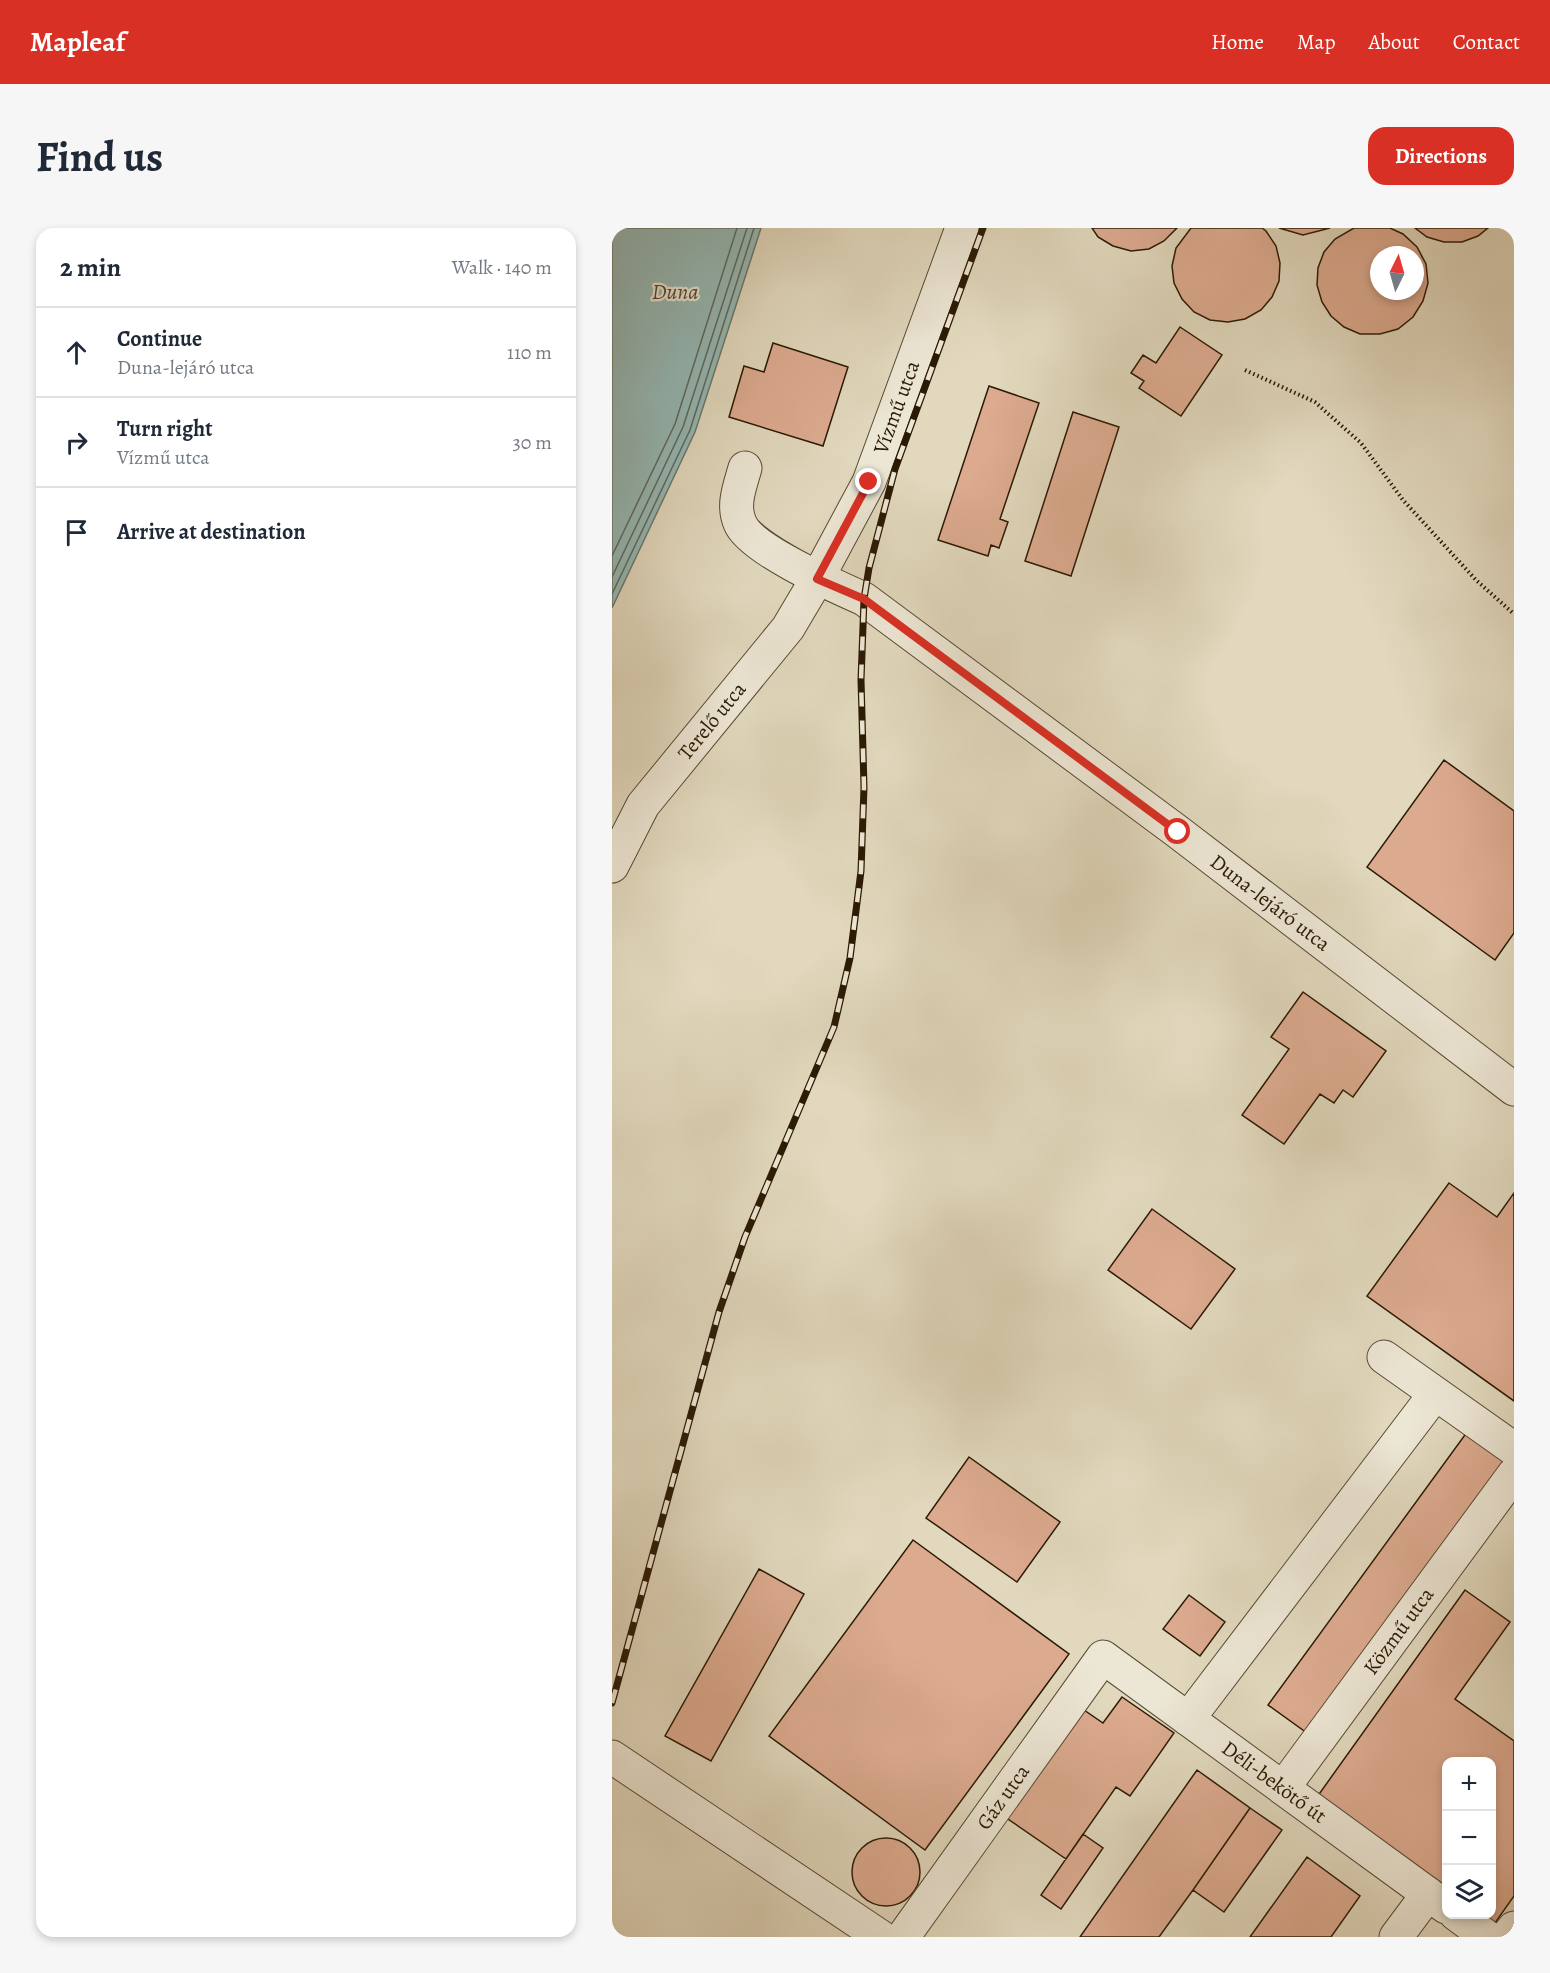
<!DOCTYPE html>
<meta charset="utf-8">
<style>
:root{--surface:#fff;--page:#f6f6f7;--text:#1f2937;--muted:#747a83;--line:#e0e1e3;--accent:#d93025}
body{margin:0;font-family:Alegreya,serif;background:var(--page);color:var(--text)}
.controls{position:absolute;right:18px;bottom:18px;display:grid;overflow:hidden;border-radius:12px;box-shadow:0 3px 9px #0003}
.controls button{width:54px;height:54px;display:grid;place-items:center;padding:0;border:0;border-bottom:2px solid var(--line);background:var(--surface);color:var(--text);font:30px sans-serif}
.compass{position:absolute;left:758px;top:18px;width:54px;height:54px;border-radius:50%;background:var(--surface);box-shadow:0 3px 9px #0003;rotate:5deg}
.stop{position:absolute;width:18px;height:18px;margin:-14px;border:4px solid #d93025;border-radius:50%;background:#fff}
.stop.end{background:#d93025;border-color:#fff;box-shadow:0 2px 6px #0008}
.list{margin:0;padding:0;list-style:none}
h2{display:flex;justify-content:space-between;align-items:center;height:78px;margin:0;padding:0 24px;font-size:26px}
h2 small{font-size:20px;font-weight:400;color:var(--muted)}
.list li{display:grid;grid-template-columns:39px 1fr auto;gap:18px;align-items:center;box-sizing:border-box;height:90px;padding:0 24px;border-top:2px solid var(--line)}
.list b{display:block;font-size:22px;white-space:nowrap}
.list p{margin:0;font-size:20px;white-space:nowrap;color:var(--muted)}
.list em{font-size:20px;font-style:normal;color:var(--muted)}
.icon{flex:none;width:33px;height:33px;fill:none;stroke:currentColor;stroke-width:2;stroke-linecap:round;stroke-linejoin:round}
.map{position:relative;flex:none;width:902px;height:1709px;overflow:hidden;border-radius:18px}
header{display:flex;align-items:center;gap:36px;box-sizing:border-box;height:84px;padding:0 30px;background:var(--accent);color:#fff}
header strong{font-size:28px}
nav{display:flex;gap:33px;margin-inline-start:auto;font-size:21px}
.intro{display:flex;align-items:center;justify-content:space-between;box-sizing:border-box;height:144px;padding:0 36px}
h1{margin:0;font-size:42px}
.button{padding:15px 27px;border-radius:18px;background:var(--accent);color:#fff;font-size:21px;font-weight:700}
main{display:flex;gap:36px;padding:0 36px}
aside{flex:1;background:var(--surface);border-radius:18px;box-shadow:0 3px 9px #0003}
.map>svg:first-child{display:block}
</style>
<header>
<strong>Mapleaf</strong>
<nav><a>Home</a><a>Map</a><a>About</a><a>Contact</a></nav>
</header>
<div class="intro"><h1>Find us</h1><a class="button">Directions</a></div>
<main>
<aside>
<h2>2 min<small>Walk · 140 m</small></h2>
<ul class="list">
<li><svg class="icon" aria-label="ahead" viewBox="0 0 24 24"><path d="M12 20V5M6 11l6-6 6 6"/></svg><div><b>Continue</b><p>Duna-lejáró utca</p></div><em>110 m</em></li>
<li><svg class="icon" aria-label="right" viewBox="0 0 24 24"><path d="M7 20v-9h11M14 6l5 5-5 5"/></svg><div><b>Turn right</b><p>Vízmű utca</p></div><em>30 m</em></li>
<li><svg class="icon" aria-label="arrive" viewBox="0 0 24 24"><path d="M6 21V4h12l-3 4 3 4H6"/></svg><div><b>Arrive at destination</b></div></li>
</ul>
</aside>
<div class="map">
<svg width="902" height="1709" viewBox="0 0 902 1709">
<rect width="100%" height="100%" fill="#e1d8bd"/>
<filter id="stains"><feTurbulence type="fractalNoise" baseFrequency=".00333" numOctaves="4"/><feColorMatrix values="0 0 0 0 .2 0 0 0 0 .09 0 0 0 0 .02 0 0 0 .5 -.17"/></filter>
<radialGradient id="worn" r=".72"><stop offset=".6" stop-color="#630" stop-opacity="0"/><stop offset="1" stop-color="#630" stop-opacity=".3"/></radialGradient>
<!-- water -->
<path fill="#95b9b6" stroke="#6b796e" stroke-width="1.5" d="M0,0H149L83,204L0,380Z"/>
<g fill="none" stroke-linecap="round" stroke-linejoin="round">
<!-- shore -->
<path stroke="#606a5c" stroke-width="1.5" d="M0,328L63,196L125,0
M0,349L71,199L135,0
M0,366L78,202L142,0"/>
</g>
<!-- building -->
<path fill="#dcaa8f" stroke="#2b1a03" stroke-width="1.5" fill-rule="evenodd" d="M480,0H565L552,13L537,21L519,23L501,18L486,9Z
M579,0H650L654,3L664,18L668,35L667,53L660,69L649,82L633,91L616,94L598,92L582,84L570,71L562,55L560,38L564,20Z
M667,0H718L691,7Z
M742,0H778L791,6L805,19L814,36L816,55L811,73L801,89L786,101L768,106H748L732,99L719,88L710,74L705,57L706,40L712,24L723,11ZM767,27H803V63H767Z
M803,0H876L866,8L850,14H832L815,9Z
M568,99L610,127L569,188L527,160L532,153L519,145L531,127L544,135Z
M161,115L236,139L211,218L117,189L132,138L152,144Z
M377,158L427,175L388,291L396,294L387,320L379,317L376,328L326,312Z
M461,184L507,199L459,348L413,333Z
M832,532L902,583V705L883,732L755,639Z
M691,764L774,823L741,869L731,862L722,875L708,866L672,916L630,887L677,821L659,809Z
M837,955L885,989L902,965V1173L755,1068Z
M540,981L623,1041L579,1101L496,1042Z
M858,1200L898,1229L695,1505L656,1477Z
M357,1229L448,1294L405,1354L314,1290Z
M301,1312L457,1426L313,1622L157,1508Z
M147,1341L192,1366L99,1533L53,1508Z
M853,1362L898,1394L843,1471L902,1513V1668L883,1695L871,1686H879V1534H834V1660L705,1569Z
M577,1367L613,1394L588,1428L551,1401Z
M510,1469L562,1505L518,1568L504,1559L454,1631L393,1589L469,1480L491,1495Z
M585,1542L638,1580L581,1662L547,1709H468Z
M638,1580L670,1602L612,1684L581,1662Z
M471,1606L491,1620L449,1681L429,1667Z
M240 1644a34 34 0 1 1 68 0a34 34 0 1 1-68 0Z
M695,1629L748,1668L719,1709H638Z"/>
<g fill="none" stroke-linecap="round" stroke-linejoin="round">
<defs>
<g id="minor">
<path id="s1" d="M133,240C128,258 120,277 128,295C138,321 225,359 252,371L566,604L902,861"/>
<path id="s2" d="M0,638L31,577L176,400L205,351L257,254L350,0"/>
<path d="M772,1129L902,1221"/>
<path d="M576,1491L823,1166"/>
<path d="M0,1529L269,1709"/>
<path id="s3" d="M671,1560L902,1246"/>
<path d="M844,1686L875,1709"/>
<path id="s4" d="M291,1709L491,1429L834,1679"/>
<path d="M784,1709L816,1666"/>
<path d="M895,1709L902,1700"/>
</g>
</defs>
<!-- minor casing -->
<use href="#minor" stroke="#584a32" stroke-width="35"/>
<!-- path -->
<path stroke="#2b1a03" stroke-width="4" stroke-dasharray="1.5 3" stroke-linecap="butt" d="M633,142L703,174L749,215L791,272L864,352L902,386"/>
<!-- minor -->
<use href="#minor" stroke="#ece6d4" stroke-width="33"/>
<defs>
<path id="rail" d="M0,1475L107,1084L133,1009L222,799L238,730L249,643L252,559L249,452L252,371L257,340L283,241L371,0"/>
</defs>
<!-- rail casing -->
<use href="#rail" stroke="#2b1a03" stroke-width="7"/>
<!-- rail -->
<use href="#rail" stroke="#ece6d4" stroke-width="4.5" stroke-dasharray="14" stroke-linecap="butt"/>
</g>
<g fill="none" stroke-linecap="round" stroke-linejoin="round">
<!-- route -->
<path stroke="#d93025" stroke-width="8" d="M257,254L205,351L252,371L566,604"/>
</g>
<g text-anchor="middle" stroke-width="4.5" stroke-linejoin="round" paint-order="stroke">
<!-- street labels -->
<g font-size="21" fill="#2b1a03" stroke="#ece6d4">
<text dy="7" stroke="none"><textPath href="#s2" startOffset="544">Vízmű utca</textPath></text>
<text dy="7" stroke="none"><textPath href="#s2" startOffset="177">Terelő utca</textPath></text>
<text dy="7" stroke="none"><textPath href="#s1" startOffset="711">Duna-lejáró utca</textPath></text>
<text dy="7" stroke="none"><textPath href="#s3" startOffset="195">Közmű utca</textPath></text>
<text dy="7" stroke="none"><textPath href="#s4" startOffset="556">Déli-bekötő út</textPath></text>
<text dy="7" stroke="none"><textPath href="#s4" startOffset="172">Gáz utca</textPath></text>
</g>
<!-- water labels -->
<g font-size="22" font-style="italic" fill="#4b4a39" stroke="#ece6d4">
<text x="63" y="71">Duna</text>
</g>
</g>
<rect width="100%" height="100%" filter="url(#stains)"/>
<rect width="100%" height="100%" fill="url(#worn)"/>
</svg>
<div class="controls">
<button>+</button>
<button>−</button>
<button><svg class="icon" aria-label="layers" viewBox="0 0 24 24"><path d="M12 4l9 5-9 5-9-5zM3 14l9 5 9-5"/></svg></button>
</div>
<svg class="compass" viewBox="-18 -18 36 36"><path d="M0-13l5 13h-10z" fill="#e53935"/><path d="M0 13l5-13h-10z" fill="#747a83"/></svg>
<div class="stop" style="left:566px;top:604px"></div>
<div class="stop end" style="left:257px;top:254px"></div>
</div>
</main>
